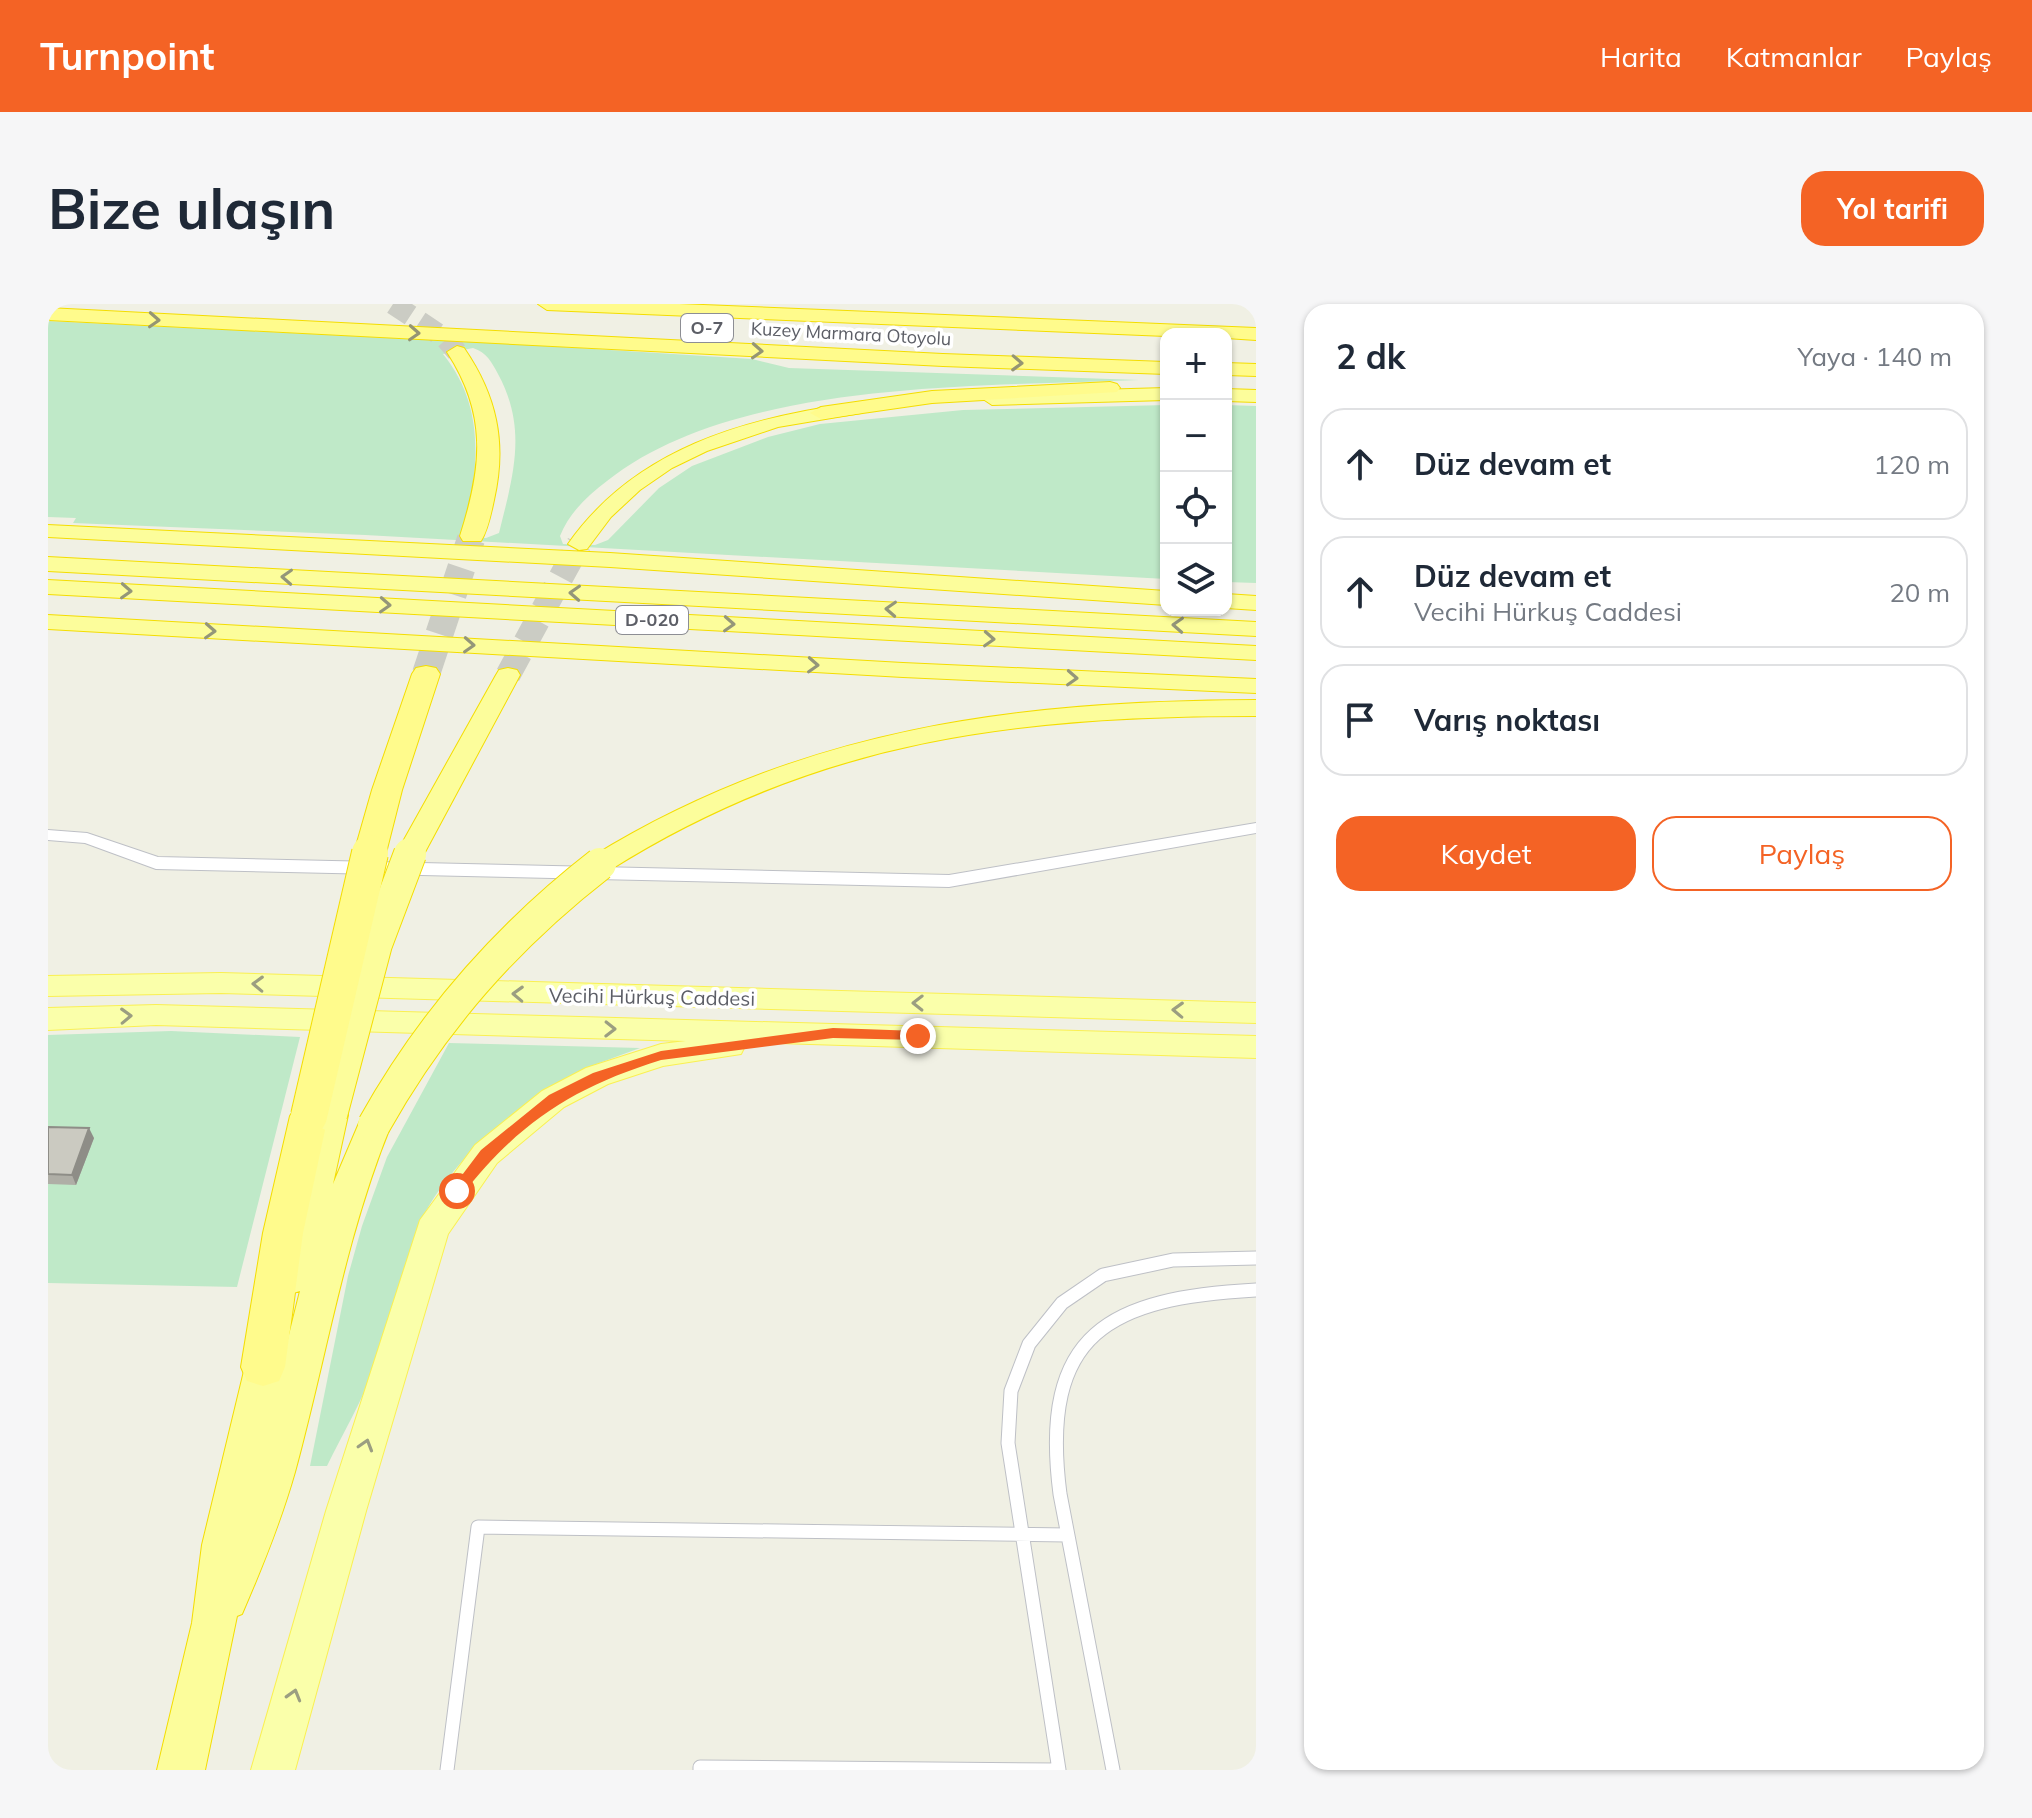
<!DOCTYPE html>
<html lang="tr">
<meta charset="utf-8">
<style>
:root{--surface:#fff;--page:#f6f6f7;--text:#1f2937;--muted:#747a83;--line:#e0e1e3;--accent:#f46325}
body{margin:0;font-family:Mulish,sans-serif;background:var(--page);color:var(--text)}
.controls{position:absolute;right:24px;top:24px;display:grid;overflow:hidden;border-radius:16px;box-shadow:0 2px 6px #0004}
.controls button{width:72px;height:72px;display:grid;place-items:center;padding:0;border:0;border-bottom:2px solid var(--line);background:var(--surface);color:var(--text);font:40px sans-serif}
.stop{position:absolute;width:24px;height:24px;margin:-18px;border:6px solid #f46325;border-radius:50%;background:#fff}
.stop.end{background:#f46325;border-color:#fff;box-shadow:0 2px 8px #0008}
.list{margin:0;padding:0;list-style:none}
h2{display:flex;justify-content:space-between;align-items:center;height:104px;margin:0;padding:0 32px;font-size:34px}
h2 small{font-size:26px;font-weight:400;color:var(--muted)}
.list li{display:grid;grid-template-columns:52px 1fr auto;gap:24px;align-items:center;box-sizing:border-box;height:112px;margin:0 16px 16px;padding:0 16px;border:2px solid var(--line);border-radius:24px}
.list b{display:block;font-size:30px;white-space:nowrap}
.list p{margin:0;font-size:26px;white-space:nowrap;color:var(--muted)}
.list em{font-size:26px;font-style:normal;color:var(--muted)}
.actions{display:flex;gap:16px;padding:24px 32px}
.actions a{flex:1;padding:18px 0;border:2px solid var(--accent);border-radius:24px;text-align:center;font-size:28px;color:var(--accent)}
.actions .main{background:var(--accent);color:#fff}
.icon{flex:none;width:44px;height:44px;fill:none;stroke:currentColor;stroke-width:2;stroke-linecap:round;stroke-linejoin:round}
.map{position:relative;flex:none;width:1208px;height:1466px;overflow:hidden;border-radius:24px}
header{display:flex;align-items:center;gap:48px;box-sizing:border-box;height:112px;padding:0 40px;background:var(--accent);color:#fff}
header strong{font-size:38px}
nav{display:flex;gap:44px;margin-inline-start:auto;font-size:28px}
.intro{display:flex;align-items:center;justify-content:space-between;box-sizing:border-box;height:192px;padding:0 48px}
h1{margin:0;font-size:56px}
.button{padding:20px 36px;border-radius:24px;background:var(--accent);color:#fff;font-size:28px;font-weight:700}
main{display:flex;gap:48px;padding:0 48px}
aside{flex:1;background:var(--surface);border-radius:24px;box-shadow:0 2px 6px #0004}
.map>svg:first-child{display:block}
</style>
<header>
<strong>Turnpoint</strong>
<nav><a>Harita</a><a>Katmanlar</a><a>Paylaş</a></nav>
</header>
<div class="intro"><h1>Bize ulaşın</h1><a class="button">Yol tarifi</a></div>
<main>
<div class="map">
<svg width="1208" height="1466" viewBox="0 0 1208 1466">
<rect width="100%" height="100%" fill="#f0f0e4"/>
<!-- green -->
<path fill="#bfe9c8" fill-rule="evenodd" d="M0,17L483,41L704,55L741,64L1091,76C933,83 687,75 559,177C540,191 521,209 512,232L515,240L547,241L560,236L611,184L644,162L720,133L772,120L915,106L1118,101V275L317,231L25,219L28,214L0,213ZM425,44C439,49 443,57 450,70C480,125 465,172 451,229L438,234L416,232C429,168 440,106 395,50Z
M1178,101L1208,102V279L1178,278Z
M123,727L252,733L189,983L0,979V731Z
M401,739L592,744L535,765L536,769C473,798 398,857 370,924C352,969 344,1018 327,1063C314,1097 295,1129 279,1162H262L300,972L314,922L339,853Z"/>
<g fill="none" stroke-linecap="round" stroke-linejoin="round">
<!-- trunk-tunnel -->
<path stroke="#cbccc4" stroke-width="25" stroke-dasharray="25 12" stroke-linecap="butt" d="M460,371L531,240"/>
<!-- motorway-tunnel-far1 -->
<path stroke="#cbccc4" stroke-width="21" stroke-dasharray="21 11" stroke-linecap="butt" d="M345,0L398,35L409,48
M422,237L424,232"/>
<!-- motorway-tunnel -->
<path stroke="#cbccc4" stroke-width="28" stroke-dasharray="28 14" stroke-linecap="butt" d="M378,370L423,235"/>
<defs>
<path id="service" d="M399,1466L430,1223L1019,1231
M652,1466V1463L1011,1466
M1011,1466L960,1139L963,1087L981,1040L1014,999L1055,971L1125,956L1208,954
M1065,1466L1012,1190C991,1028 1062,994 1208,986"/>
<path id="minor" d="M1208,519V529L901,583L108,565L37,539L0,536V526L39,529L110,553L901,571Z"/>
<path id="primary" d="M173,669L1208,699V719L173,689L0,692V672Z
M108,701L1208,732V754L695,738L697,742L693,750L615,762L560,780L516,803L449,859L400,930L318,1207L247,1466H203L278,1207L372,916L427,841L494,787L538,764L613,740L638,737L108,721L0,726V704Z"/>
<path id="trunk" d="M1118,84V96L944,101L935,95L944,89Z
M1178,85L1208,86V98L1178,97Z
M806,99L815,105L813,109L730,123L659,147L624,164L592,186L563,213L539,245L531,246L520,240C587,145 696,114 806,99Z
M0,221L562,249L1118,287V301L562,263L0,233Z
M0,253L1208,318V332L0,267Z
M0,276L1208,342V356L0,290Z
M1178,290L1208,292V306L1178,304Z
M0,311L855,359L1208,375V389L855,373L0,325Z
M460,364L469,366L472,371L376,550L372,556L362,559L352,556L348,550L448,371L451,366Z
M1208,396V412C968,412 770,435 562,566L552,569L542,566L538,560L542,554C752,424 966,397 1208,396Z
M283,798L295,802L300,811L285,880L314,812L326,808L338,812L343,821C297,933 279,1051 247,1168C233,1217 214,1264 194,1310L189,1312L157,1466H109L144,1319L154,1241L203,1038L208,1026L222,1021L236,1026L240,1035L252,987L242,990L229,986L223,975L238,930L266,811L271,802Z"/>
<path id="motorway" d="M490,0H631L1208,24V36L1178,34V30L1118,32L499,6Z
M0,4L895,50L1118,58V70L895,62L0,16Z
M409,42L416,44C449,92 459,139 446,196C443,210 440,226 433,237H415L412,232C434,163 440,111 399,48Z
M1178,59L1208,60V72L1178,71Z
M1062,78L1069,80L1072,84L1069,88L884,99L773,115L762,109L773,103L884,87Z
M378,362L388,364L392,370L354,486L338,549L333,556L322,559L311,556L306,549L324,486L364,370L368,364Z
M261,798L274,802L280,812L255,929L237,1063L231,1077L215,1082L199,1077L193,1063L215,929L242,812L248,802Z"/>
</defs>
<!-- service casing -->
<use href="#service" stroke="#bec0c6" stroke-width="15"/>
<!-- minor casing -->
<use href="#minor" stroke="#bec0c6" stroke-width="2"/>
<!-- primary casing -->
<use href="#primary" stroke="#faf052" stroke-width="2"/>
<!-- trunk casing -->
<use href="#trunk" stroke="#f4dd00" stroke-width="2"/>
<!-- motorway casing -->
<use href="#motorway" stroke="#f4dd00" stroke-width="2"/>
<!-- service -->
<use href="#service" stroke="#fff" stroke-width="13"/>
<!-- minor -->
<use href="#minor" fill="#fff" fill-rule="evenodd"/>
<!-- primary -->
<use href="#primary" fill="#faffaa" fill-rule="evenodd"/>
<!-- trunk -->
<use href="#trunk" fill="#fcfd9b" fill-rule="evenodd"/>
<!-- motorway -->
<use href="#motorway" fill="#fffb8c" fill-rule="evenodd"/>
<defs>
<path id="trunk-bridge" d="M283,811L328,640L362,550
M326,821C384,717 458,633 552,560"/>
<path id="motorway-bridge" d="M261,812L322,549"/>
</defs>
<!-- trunk-bridge casing -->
<use href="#trunk-bridge" stroke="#f4dd00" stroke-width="34" stroke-linecap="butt"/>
<!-- motorway-bridge casing -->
<use href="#motorway-bridge" stroke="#f4dd00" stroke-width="38" stroke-linecap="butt"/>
<!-- trunk-bridge -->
<use href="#trunk-bridge" stroke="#fcfd9b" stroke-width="32"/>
<!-- motorway-bridge -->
<use href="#motorway-bridge" stroke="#fffb8c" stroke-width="36"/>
</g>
<!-- wall -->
<path fill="#afaea6" d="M0,823L46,834L28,881L0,880Z"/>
<!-- shaded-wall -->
<path fill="#8e8d87" d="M41,824L46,834L28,881L24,871Z"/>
<!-- building -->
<path fill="#cbcac1" stroke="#8e8d87" stroke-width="2" d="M0,823L41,824L24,871L0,870Z"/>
<!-- one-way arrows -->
<defs><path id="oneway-chevron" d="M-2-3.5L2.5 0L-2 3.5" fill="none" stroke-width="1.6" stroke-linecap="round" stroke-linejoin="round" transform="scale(2)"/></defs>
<g stroke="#959573">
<use href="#oneway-chevron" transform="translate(106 16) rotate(3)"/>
<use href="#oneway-chevron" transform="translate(366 29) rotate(3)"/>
<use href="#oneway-chevron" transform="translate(709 47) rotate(3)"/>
<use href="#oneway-chevron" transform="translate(969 59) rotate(2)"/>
</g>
<g stroke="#949679">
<use href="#oneway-chevron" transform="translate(239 273) rotate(-177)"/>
<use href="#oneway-chevron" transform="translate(78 287) rotate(3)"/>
<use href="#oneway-chevron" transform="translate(527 289) rotate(-177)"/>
<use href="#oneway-chevron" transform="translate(337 301) rotate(3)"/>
<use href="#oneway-chevron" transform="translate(843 305) rotate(-177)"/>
<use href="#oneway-chevron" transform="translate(681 320) rotate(3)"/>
<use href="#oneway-chevron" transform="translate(1130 321) rotate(-177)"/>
<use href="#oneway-chevron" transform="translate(162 327) rotate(3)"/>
<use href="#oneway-chevron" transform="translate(941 335) rotate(3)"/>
<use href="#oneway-chevron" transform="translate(421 341) rotate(3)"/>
<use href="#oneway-chevron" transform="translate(765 361) rotate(3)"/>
<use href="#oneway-chevron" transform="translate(1024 374) rotate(3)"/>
</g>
<g stroke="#9b9e81">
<use href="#oneway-chevron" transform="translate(210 680) rotate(-178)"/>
<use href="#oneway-chevron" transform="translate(470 690) rotate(-178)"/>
<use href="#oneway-chevron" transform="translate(870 699) rotate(-179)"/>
<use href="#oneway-chevron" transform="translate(1130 706) rotate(-178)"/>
<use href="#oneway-chevron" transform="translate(78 712) rotate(-2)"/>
<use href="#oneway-chevron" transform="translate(562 725) rotate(1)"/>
<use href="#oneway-chevron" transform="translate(318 1141) rotate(-73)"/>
<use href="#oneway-chevron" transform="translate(246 1391) rotate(-74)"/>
</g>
<!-- route -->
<path fill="#f46325" d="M785,724L870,727L877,732L870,736L785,734L613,756C526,783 471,818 414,891H404L402,887L433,846L501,791L545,769L613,747Z"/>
<g text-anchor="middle" stroke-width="7" stroke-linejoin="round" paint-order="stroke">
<!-- shield labels -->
<g fill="#fff" stroke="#8d8e94" stroke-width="2">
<rect x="633" y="10" width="52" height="28" rx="6"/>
<rect x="568" y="302" width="72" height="28" rx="6"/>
</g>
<g font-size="18" font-weight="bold" fill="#5c5e66">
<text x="659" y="30">O-7</text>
<text x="604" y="322">D-020</text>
</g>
<!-- far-street labels -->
<g font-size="18" fill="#5c5e66" stroke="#fff">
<text transform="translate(803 30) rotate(3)" y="6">Kuzey Marmara Otoyolu</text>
</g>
<!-- street labels -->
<g font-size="20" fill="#5c5e66" stroke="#fff">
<text transform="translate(604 693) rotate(1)" y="7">Vecihi Hürkuş Caddesi</text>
</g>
</g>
</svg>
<div class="controls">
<button>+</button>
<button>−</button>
<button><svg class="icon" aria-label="locate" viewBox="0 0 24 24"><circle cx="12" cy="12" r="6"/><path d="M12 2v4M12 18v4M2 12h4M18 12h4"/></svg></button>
<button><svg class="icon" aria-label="layers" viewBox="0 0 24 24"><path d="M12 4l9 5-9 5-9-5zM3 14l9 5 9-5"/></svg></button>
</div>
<div class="stop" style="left:409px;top:887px"></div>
<div class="stop end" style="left:870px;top:732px"></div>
</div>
<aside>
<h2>2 dk<small>Yaya · 140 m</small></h2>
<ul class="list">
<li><svg class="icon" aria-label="ahead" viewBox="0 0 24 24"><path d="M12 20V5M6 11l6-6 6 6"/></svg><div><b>Düz devam et</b></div><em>120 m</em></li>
<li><svg class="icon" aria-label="ahead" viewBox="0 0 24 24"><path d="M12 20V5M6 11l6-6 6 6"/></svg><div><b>Düz devam et</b><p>Vecihi Hürkuş Caddesi</p></div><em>20 m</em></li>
<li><svg class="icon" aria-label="arrive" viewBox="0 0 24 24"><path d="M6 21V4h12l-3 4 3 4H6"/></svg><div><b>Varış noktası</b></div></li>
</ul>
<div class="actions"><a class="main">Kaydet</a><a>Paylaş</a></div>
</aside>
</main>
